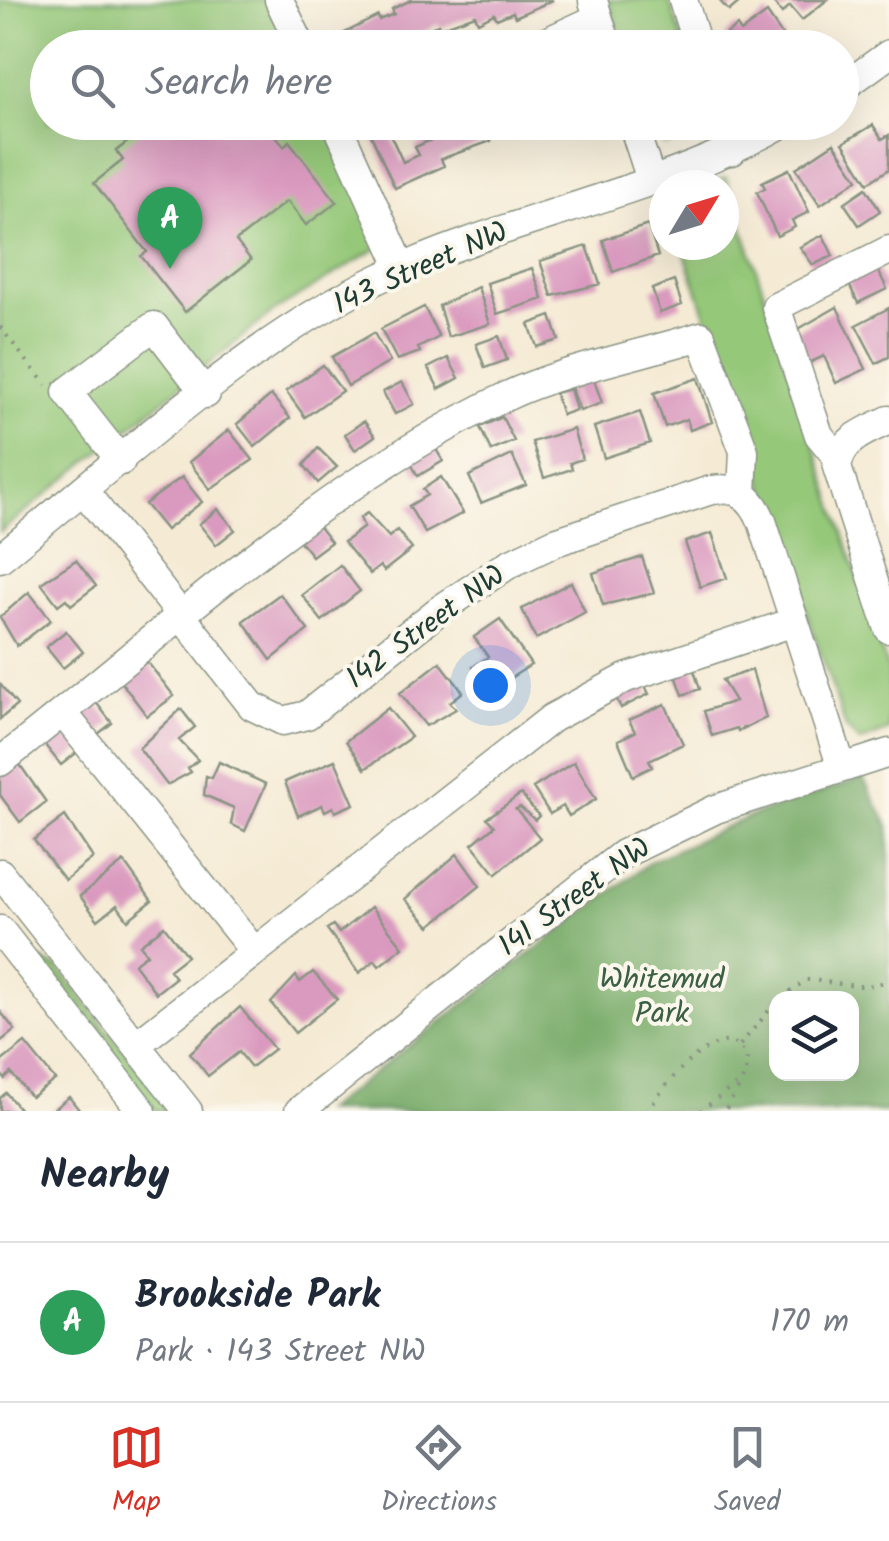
<!DOCTYPE html>
<meta charset="utf-8">
<style>
:root{--surface:#fff;--page:#f6f6f7;--text:#1f2937;--muted:#747a83;--line:#e0e1e3;--accent:#d93025}
body{margin:0;font-family:Kalam,sans-serif;background:var(--page);color:var(--text)}
.controls{position:absolute;right:30px;bottom:30px;display:grid;overflow:hidden;border-radius:20px;box-shadow:0 10px 40px #0002}
.controls button{width:90px;height:90px;display:grid;place-items:center;padding:0;border:0;border-bottom:2px solid var(--line);background:var(--surface);color:var(--text);font:50px sans-serif}
.compass{position:absolute;left:649px;top:170px;width:90px;height:90px;border-radius:50%;background:var(--surface);box-shadow:0 10px 40px #0002;rotate:52deg}
.you{position:absolute;left:490px;top:685px;width:35px;height:35px;margin:-25px;border:8px solid #fff;border-radius:50%;background:#1a73e8;box-shadow:0 0 0 15px #1a73e833}
.badge{display:grid;place-items:center;width:65px;height:65px;border-radius:50%;background:var(--accent);color:#fff;font-size:32px;font-weight:700}
.pin{position:absolute;translate:-50% -82px;filter:drop-shadow(0 2px 5px #0008)}
.pin::after{content:'';position:absolute;top:52px;width:35px;height:30px;background:inherit;clip-path:polygon(0 0,100% 0,50% 100%)}
.list{margin:0;padding:0;list-style:none}
h2{display:flex;justify-content:space-between;align-items:center;height:130px;margin:0;padding:0 40px;font-size:42px}
h2 small{font-size:32px;font-weight:400;color:var(--muted)}
.list li{display:grid;grid-template-columns:65px 1fr auto;gap:30px;align-items:center;box-sizing:border-box;height:160px;padding:0 40px;border-top:2px solid var(--line)}
.list b{display:block;font-size:38px;white-space:nowrap}
.list p{margin:0;font-size:32px;white-space:nowrap;color:var(--muted)}
.list em{font-size:32px;font-style:normal;color:var(--muted)}
.icon{flex:none;width:55px;height:55px;fill:none;stroke:currentColor;stroke-width:2;stroke-linecap:round;stroke-linejoin:round}
.map{position:relative;flex:none;width:889px;height:1111px;overflow:hidden}
.search{position:absolute;background:var(--surface);box-shadow:0 10px 40px #0002;left:30px;right:30px;top:30px;height:110px;display:flex;align-items:center;gap:25px;box-sizing:border-box;padding:0 35px;border-radius:55px;color:var(--muted);font-size:38px}
.sheet{height:290px;background:var(--surface)}
nav{display:flex;justify-content:space-around;align-items:center;box-sizing:border-box;height:140px;border-top:2px solid var(--line);background:var(--surface);font-size:28px;color:var(--muted)}
nav a{display:grid;justify-items:center;gap:5px}
nav .on{color:var(--accent)}
.map>svg:first-child{display:block}
</style>
<div class="map">
<svg width="889" height="1111" viewBox="0 0 889 1111">
<rect width="100%" height="100%" fill="#fbf7ec"/>
<filter id="ink" filterUnits="userSpaceOnUse"><feTurbulence type="fractalNoise" baseFrequency=".01" numOctaves="2"/><feDisplacementMap in="SourceGraphic" scale="20" xChannelSelector="R" yChannelSelector="G"/><feConvolveMatrix kernelMatrix="1 2 1 2 8 2 1 2 1" color-interpolation-filters="sRGB"/></filter>
<filter id="wash" filterUnits="userSpaceOnUse"><feTurbulence type="fractalNoise" baseFrequency=".0048" numOctaves="4" result="noise"/><feDisplacementMap in="SourceGraphic" scale="40" xChannelSelector="R" yChannelSelector="G"/><feGaussianBlur stdDeviation="2.25" result="paint"/><feColorMatrix in="noise" values="0 0 0 0 0 0 0 0 0 0 0 0 0 0 0 0 0 1.4 0 .05"/><feComposite in="paint" operator="in"/></filter>
<g filter="url(#wash)">
<rect width="100%" height="100%" fill="#f5ebd5"/>
<!-- green -->
<path fill="#95c879" stroke="#5a8256" stroke-width="2.5" d="M0,0H272L294,47L48,48V122L329,123L384,244L273,312L0,532Z
M608,0H669L685,47H623Z
M648,123V122L705,123L701,133L665,146Z
M726,177L889,673V730L860,742L846,728L682,245H724V185H704Z
M39,959L58,968L172,1111H156Z"/>
<!-- forest -->
<path fill="#78ac69" stroke="#4c744e" stroke-width="2.5" fill-rule="evenodd" d="M863,778L889,827V1111H324L651,861L753,815ZM776,998H852V1074H776Z"/>
<g id="blocks">
<!-- building -->
<path fill="#da9abf" d="M411,0H553L515,17L513,12L497,19L494,14L478,22L475,15L440,28L438,24L396,48H330L327,42L378,16L379,20L394,14L392,9Z
M719,0H742L729,11Z
M771,0H827L802,20L790,6L782,13Z
M767,13L784,38L771,48H733L725,35L737,26L741,32Z
M153,122H265L284,146L289,141L337,202L306,225L287,201L236,241L251,260L185,312L141,256L147,252L94,183L123,160L116,151Z
M365,122H404L388,130L403,162L419,155L415,147L431,140L429,135L446,127L503,122L507,129L490,137L491,141L441,159L444,166L395,188Z
M873,125L882,139L889,135V169L868,183L843,143Z
M834,143L858,179L820,205L796,168Z
M789,169L809,212L792,220L795,227L777,236L757,192L765,188L762,182Z
M866,188L880,211L859,225L844,203Z
M648,225L658,256L613,272L603,240Z
M823,235L833,256L813,265L800,247Z
M587,246L600,284L552,296L540,261Z
M876,266L887,289L858,303L847,280Z
M532,268L543,299L497,314L487,283Z
M674,281L682,305L660,313L652,289Z
M478,287L490,324L448,337L439,306Z
M424,307L439,337L418,348L420,352L397,360L381,329Z
M837,307L866,369L836,383L824,356L809,363L795,331Z
M889,308V357L876,363L856,325Z
M551,316L559,340L537,347L529,324Z
M374,333L390,362L348,386L332,357Z
M499,336L507,360L485,368L476,344Z
M448,358L459,378L439,389L428,368Z
M323,365L342,391L305,417L286,391Z
M698,378L712,422L690,430L687,419L665,427L654,393Z
M594,380L602,403L580,411L571,387Z
M402,382L414,404L395,414L383,392Z
M570,389L576,410L562,415L555,393Z
M271,395L290,418L255,447L237,424Z
M640,412L650,443L604,458L594,427Z
M502,417L514,441L491,451L480,427Z
M364,421L375,436L355,450L345,434Z
M573,429L582,459L570,463L572,469L544,478L532,442Z
M229,430L253,460L210,489L189,462Z
M430,439L443,461L418,476L405,453Z
M318,448L337,467L318,483L304,465Z
M512,455L526,485L481,503L469,476Z
M182,477L202,502L166,530L145,504Z
M441,477L463,513L425,533L409,506L427,495L423,489Z
M218,509L235,530L216,545L199,524Z
M367,513L389,537L397,530L412,549L384,571L380,566L370,574L344,542L364,527L360,518Z
M315,522L331,542L312,556L296,536Z
M712,533L727,578L700,587L685,542Z
M642,557L654,593L603,605L593,573Z
M76,560L96,586L71,605L66,599L58,605L41,583Z
M340,565L360,591L322,621L302,595Z
M571,582L585,612L536,639L522,609Z
M29,592L51,620L17,646L0,617Z
M280,594L308,630L271,660L243,621Z
M500,619L531,665L490,691L473,667L488,657L474,637Z
M66,631L83,652L63,668L46,647Z
M690,658L700,689L683,695L672,664Z
M145,659L174,696L147,716L119,679Z
M440,662L463,692L450,702L456,709L426,726L400,693Z
M752,670L766,718L738,731L737,728L712,736L704,711L735,701L722,680Z
M640,676L649,694L621,708L612,690Z
M0,684L17,705L0,719Z
M95,701L112,723L93,738L75,716Z
M665,704L683,744L649,760L652,767L633,776L618,740L635,732L629,720Z
M388,708L411,737L365,769L346,741Z
M181,709L195,727L179,740L198,760L188,768L191,772L167,785L139,748Z
M63,729L80,750L61,765L44,744Z
M335,760L354,804L335,812L333,807L325,811L322,805L298,816L285,782Z
M18,762L46,802L20,822L0,795V776Z
M219,762L266,784L245,831L231,824L234,808L204,795L206,776L212,778Z
M574,762L596,799L569,816L563,806L550,814L533,788Z
M521,794L539,816L535,820L520,807L516,809L540,838L496,874L472,844L494,826L487,818Z
M65,816L93,858L65,880L34,840Z
M457,854L480,886L430,926L405,899Z
M124,862L152,901L128,920L117,905L98,920L80,896Z
M371,907L403,947L379,966L375,960L359,973L327,929L333,925L339,933Z
M164,926L187,956L169,970L175,978L156,993L134,964L147,954L140,945Z
M313,972L337,999L295,1033L271,1003L296,976L300,982Z
M240,1007L274,1049L251,1067L239,1052L208,1076L190,1053Z
M0,1011L15,1030L0,1042Z
M25,1043L55,1080L31,1097L11,1073L5,1079L0,1073L2,1061Z
M6,1093L21,1111H0V1098Z
M69,1097L80,1111H51Z"/>
</g>
</g>
<g filter="url(#ink)">
<use href="#blocks" fill-opacity="0" stroke="#8a9484" stroke-width="2.5"/>
<g fill="none" stroke-linecap="round" stroke-linejoin="round">
<defs>
<path id="minor" d="M279,0L302,48
M683,0L698,48
M593,1L608,48
M533,48L598,18
M842,88L889,54
M336,122L402,268
M632,122L651,180
M723,122L732,151
M889,420C866,431 842,438 837,467L889,629
M838,458L819,435L776,307L889,250
M121,461L67,392L154,326L206,394
M84,491L252,706L283,721L307,715L438,611L509,564L555,542L708,491C736,485 751,495 762,521L842,768
M0,558C115,466 248,340 380,278C511,216 658,194 785,122
M63,713L253,950
M0,762C163,635 317,487 505,397C558,371 643,354 701,336L744,451L742,493
M0,873L188,1111
M0,930L142,1111
M136,1045L552,718L626,678L794,622
M299,1111L623,854L716,809L889,753"/>
</defs>
<!-- minor casing -->
<use href="#minor" stroke="#8a9484" stroke-width="31"/>
<!-- path -->
<path stroke="#8a9484" stroke-width="4" stroke-dasharray="2.5 8" stroke-linecap="butt" d="M0,327L46,385
M781,998L806,980C831,980 867,994 889,979
M740,1045L776,1002
M647,1111C668,1083 692,1047 729,1041C765,1055 738,1088 725,1111
M700,1111L737,1084"/>
<!-- minor -->
<use href="#minor" stroke="#fff" stroke-width="28"/>
</g>
</g>
<g text-anchor="middle" stroke-width="8" stroke-linejoin="round" paint-order="stroke">
<!-- street labels -->
<g font-size="30" fill="#1f3d34" stroke="#fbf7ec">
<text transform="translate(420 267) rotate(-24)" y="10">143 Street NW</text>
<text transform="translate(425 626) rotate(-36)" y="10">142 Street NW</text>
<text transform="translate(574 896) rotate(-36)" y="10">141 Street NW</text>
</g>
<!-- park labels -->
<g font-size="30" fill="#3c6045" stroke="#fbf7ec">
<text x="662" y="988">Whitemud<tspan x="662" dy="34">Park</tspan></text>
</g>
</g>
</svg>
<div class="controls">
<button><svg class="icon" aria-label="layers" viewBox="0 0 24 24"><path d="M12 4l9 5-9 5-9-5zM3 14l9 5 9-5"/></svg></button>
</div>
<svg class="compass" viewBox="-18 -18 36 36"><path d="M0-13l5 13h-10z" fill="#e53935"/><path d="M0 13l5-13h-10z" fill="#747a83"/></svg>
<div class="you"></div>
<div class="pin badge" style="left:170px;top:269px;background:#2e9e5b">A</div>
<div class="search"><svg class="icon" aria-label="search" viewBox="0 0 24 24"><circle cx="10" cy="10" r="6"/><path d="M15 15l6 6"/></svg>Search here</div>
</div>
<section class="sheet">
<h2>Nearby<small></small></h2>
<ul class="list">
<li><span class="badge" style="background:#2e9e5b">A</span><div><b>Brookside Park</b><p>Park · 143 Street NW</p></div><em>170 m</em></li>
</ul>
</section>
<nav>
<a class="on"><svg class="icon" aria-label="map" viewBox="0 0 24 24"><path d="M3 6l6-2 6 2 6-2v14l-6 2-6-2-6 2zM9 4v14M15 6v14"/></svg>Map</a>
<a><svg class="icon" aria-label="directions" viewBox="0 0 24 24"><path d="M12 3l9 9-9 9-9-9zM9 14v-3h6M13 9l2 2-2 2"/></svg>Directions</a>
<a><svg class="icon" aria-label="saved" viewBox="0 0 24 24"><path d="M7 4h10v16l-5-4-5 4z"/></svg>Saved</a>
</nav>
